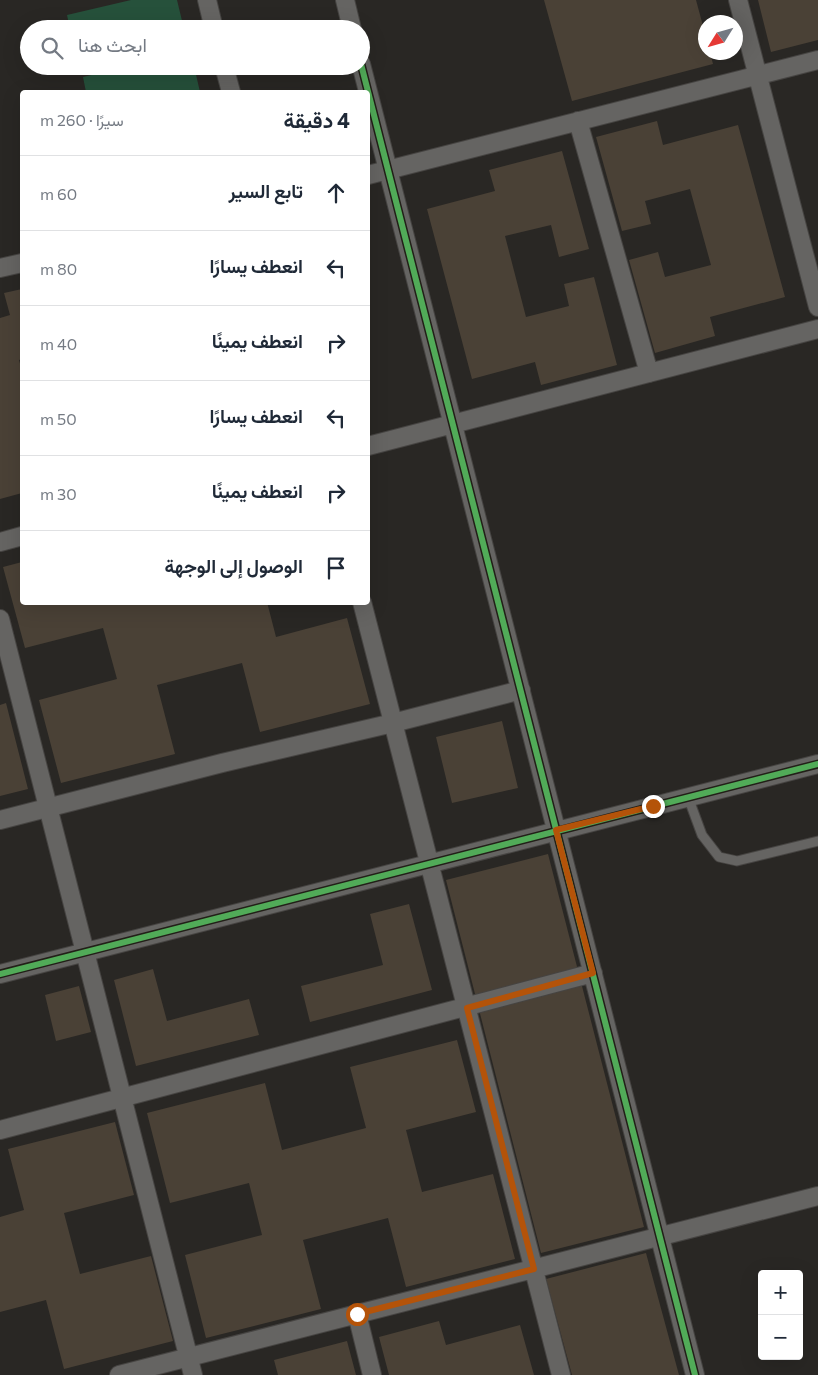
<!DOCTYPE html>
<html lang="ar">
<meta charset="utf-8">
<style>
:root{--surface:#fff;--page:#f6f6f7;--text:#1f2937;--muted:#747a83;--line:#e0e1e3}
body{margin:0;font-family:Commissioner,Vazirmatn,sans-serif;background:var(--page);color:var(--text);direction:rtl}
.controls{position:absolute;right:15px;bottom:15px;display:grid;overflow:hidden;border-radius:5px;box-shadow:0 5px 20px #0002}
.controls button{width:45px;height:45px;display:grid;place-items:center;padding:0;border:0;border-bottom:1px solid var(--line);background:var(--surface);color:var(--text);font:25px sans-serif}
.compass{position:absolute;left:698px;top:15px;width:45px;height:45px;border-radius:50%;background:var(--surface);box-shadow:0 5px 20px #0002;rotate:233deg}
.stop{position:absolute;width:15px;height:15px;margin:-11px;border:4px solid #b45309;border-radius:50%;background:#fff}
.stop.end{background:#b45309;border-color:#fff;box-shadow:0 1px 5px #0008}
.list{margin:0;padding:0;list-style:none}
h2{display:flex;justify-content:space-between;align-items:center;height:65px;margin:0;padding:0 20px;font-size:21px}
h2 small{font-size:16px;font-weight:400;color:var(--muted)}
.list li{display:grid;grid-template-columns:32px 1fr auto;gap:15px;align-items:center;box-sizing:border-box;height:75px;padding:0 20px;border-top:1px solid var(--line)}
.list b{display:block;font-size:19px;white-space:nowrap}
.list em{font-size:16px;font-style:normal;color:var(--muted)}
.icon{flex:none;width:28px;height:28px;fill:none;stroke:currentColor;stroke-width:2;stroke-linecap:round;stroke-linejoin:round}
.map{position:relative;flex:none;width:818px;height:1375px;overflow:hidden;direction:ltr}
.search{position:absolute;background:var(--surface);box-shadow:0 5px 20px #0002;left:20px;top:20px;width:350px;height:55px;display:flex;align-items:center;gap:12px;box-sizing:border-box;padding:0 18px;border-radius:28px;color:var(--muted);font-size:19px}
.panel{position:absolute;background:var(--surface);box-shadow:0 5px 20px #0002;left:20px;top:90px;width:350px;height:515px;border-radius:5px;direction:rtl}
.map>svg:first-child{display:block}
</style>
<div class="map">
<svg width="818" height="1375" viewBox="0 0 818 1375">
<rect width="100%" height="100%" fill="#292724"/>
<!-- green -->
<path fill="#26513b" d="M131,0H177L184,29H70L67,15Z
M130,66H194L200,92H86L83,77Z"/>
<!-- building -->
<path fill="#4a4136" d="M544,0H696L706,37V52H710L713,64L572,101Z
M758,0H818V40L771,52Z
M657,121L663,145L738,125L785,297L710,317L715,336L655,353L629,260L658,252L665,277L711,265L690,189L645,201L651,224L622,231L596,137Z
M562,151L589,249L559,257L551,225L505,236L526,317L569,306L564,284L594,277L617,365L541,385L535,362L472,379L427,209L495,191L489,170Z
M22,289V359L19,360L22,371V493L0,499V318L10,315L4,293Z
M22,562V602H267L276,637L347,618L370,704L260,732L242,663L157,685L175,754L61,783L39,700L117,679L103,628L25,648L3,567Z
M6,703L28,789L0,796V705Z
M502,721L518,788L452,803L436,737Z
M548,854L644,1227L541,1253L446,880Z
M409,904L432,990L310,1022L301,986L383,965L370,914Z
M153,969L167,1021L249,999L259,1035L136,1066L114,980Z
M79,986L91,1032L56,1041L45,995Z
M457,1040L476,1112L406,1130L422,1192L493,1174L515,1259L406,1287L388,1218L303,1240L321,1309L206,1338L185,1255L262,1235L249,1183L170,1203L147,1113L265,1083L282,1150L366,1128L350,1067Z
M115,1122L134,1195L64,1213L80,1274L151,1256L173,1341L64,1369L46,1300L0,1312V1217L24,1210L8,1149Z
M646,1253L679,1375H572L546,1279Z
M439,1321L446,1345L520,1325L534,1375H389L379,1337Z
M347,1341L356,1375H278L274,1360Z"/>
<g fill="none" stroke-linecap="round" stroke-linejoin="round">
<defs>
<path id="service" d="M688,797L702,835L719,857L737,861L818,841"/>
<path id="minor" d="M207,0L214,29
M345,0L352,29
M738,0L818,307
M361,64L695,1375
M224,66L231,92
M578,121L649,373
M368,175L818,60
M0,268L22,263
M368,446L818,329
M0,542L22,536
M362,602L561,1375
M0,619L193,1375
M0,820L222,763L393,723L521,690
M0,974L818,764
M0,1130L593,973
M357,1314L372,1375
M119,1375L818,1196"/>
</defs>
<!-- service casing -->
<use href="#service" stroke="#464442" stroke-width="11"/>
<!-- minor casing -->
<use href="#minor" stroke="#464442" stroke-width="20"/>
<!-- service -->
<use href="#service" stroke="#656462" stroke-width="9"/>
<!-- minor -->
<use href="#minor" stroke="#656462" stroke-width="18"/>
<defs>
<path id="cycleway" d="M361,64L695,1375
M0,974L818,764"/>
</defs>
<!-- cycleway casing -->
<use href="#cycleway" stroke="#221f18" stroke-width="9"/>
<!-- cycleway -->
<use href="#cycleway" stroke="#51ab58" stroke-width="6"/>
</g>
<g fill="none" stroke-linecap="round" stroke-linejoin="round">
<!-- route -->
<path stroke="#b45309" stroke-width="6" d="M357,1314L534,1269L467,1008L593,973L556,830L653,806"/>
</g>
</svg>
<div class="controls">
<button>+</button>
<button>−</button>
</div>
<svg class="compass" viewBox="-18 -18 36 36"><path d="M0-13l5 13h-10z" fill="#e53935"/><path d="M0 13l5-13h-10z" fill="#747a83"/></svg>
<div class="stop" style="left:357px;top:1314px"></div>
<div class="stop end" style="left:653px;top:806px"></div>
<div class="search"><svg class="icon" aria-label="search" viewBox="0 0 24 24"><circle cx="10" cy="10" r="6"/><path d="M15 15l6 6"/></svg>ابحث هنا</div>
<section class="panel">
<h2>4 دقيقة<small>سيرًا · 260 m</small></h2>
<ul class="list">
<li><svg class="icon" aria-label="ahead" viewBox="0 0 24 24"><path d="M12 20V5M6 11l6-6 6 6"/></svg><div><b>تابع السير</b></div><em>60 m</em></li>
<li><svg class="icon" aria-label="left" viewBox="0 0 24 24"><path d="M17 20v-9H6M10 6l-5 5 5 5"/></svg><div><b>انعطف يسارًا</b></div><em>80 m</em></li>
<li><svg class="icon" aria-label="right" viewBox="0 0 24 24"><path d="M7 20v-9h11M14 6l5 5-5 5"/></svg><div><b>انعطف يمينًا</b></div><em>40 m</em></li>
<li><svg class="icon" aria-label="left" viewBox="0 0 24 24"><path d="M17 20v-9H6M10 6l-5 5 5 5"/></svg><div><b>انعطف يسارًا</b></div><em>50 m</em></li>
<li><svg class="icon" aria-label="right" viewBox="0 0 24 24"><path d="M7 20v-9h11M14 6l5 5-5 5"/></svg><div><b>انعطف يمينًا</b></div><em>30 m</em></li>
<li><svg class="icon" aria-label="arrive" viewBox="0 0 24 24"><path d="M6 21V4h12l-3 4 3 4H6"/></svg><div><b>الوصول إلى الوجهة</b></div></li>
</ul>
</section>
</div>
